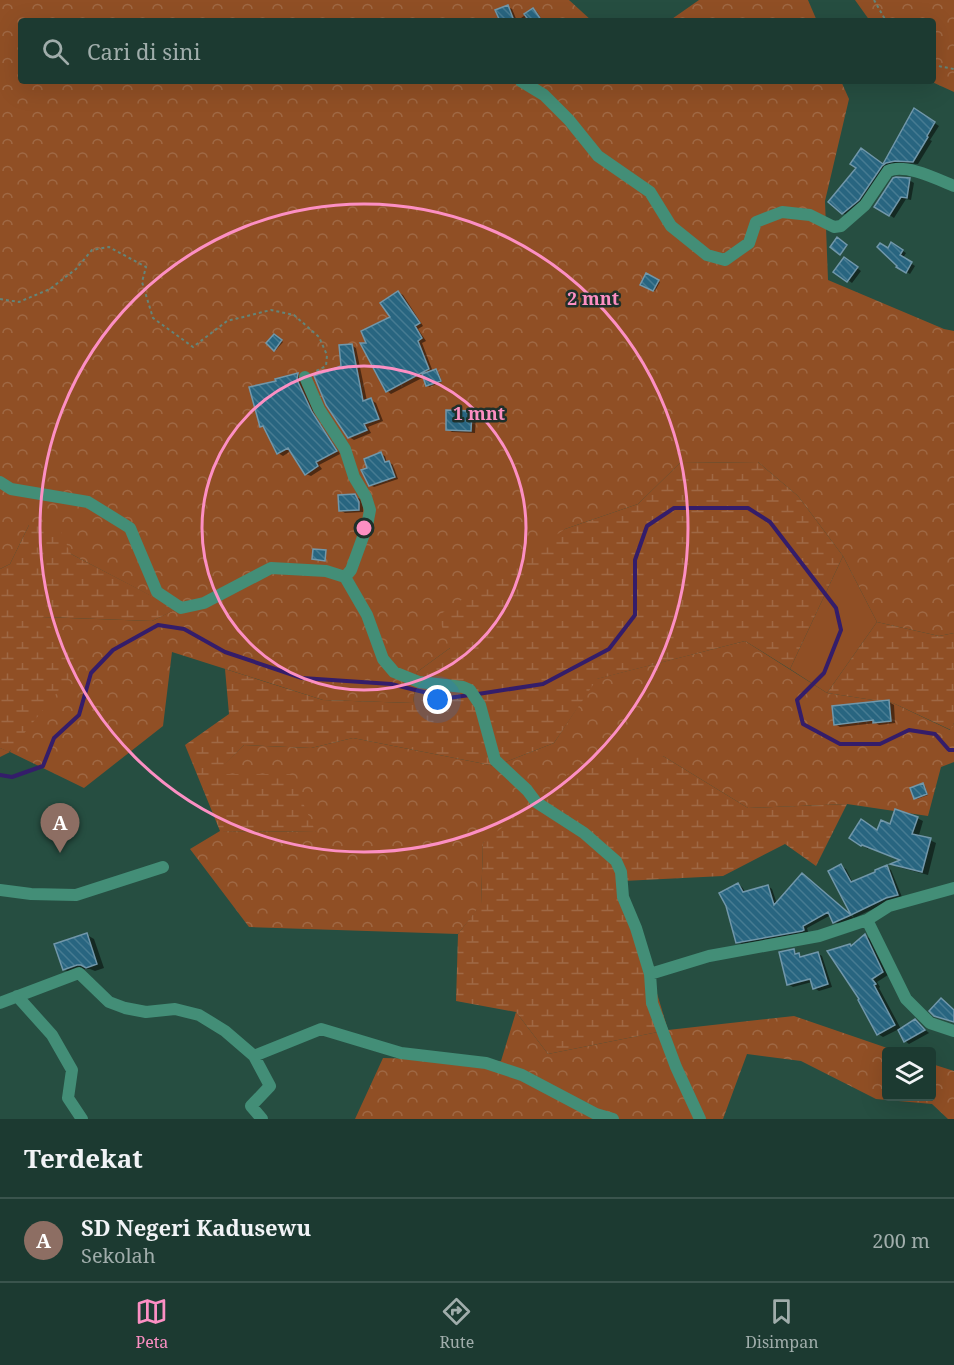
<!DOCTYPE html>
<html lang="id">
<style>
:root{--surface:#1c3a31;--page:#29453d;--text:#f1f3f6;--muted:#a0adab;--line:#3a544d;--accent:#fc8fc3}
body{margin:0;font-family:"Noto Serif",serif;background:var(--page);color:var(--text)}
.controls{position:absolute;right:18px;bottom:18px;display:grid;overflow:hidden;border-radius:6px;box-shadow:0 6px 24px #0002}
.controls button{width:54px;height:54px;display:grid;place-items:center;padding:0;border:0;border-bottom:2px solid var(--line);background:var(--surface);color:var(--text);font:30px sans-serif}
.you{position:absolute;left:438px;top:700px;width:21px;height:21px;margin:-15px;border:4px solid #fff;border-radius:50%;background:#1a73e8;box-shadow:0 0 0 9px #1a73e833}
.badge{display:grid;place-items:center;width:39px;height:39px;border-radius:50%;background:var(--accent);color:#fff;font-size:20px;font-weight:700}
.pin{position:absolute;translate:-50% -50px;filter:drop-shadow(0 2px 3px #0008)}
.pin::after{content:'';position:absolute;top:32px;width:21px;height:18px;background:inherit;clip-path:polygon(0 0,100% 0,50% 100%)}
.list{margin:0;padding:0;list-style:none}
h2{display:flex;justify-content:space-between;align-items:center;height:78px;margin:0;padding:0 24px;font-size:26px}
h2 small{font-size:20px;font-weight:400;color:var(--muted)}
.list li{display:grid;grid-template-columns:39px 1fr auto;gap:18px;align-items:center;box-sizing:border-box;height:84px;padding:0 24px;border-top:2px solid var(--line)}
.list b{display:block;font-size:22px;white-space:nowrap}
.list p{margin:0;font-size:20px;white-space:nowrap;color:var(--muted)}
.list em{font-size:20px;font-style:normal;color:var(--muted)}
.icon{flex:none;width:33px;height:33px;fill:none;stroke:currentColor;stroke-width:2;stroke-linecap:round;stroke-linejoin:round}
.map{position:relative;flex:none;width:954px;height:1119px;overflow:hidden}
.search{position:absolute;background:var(--surface);box-shadow:0 6px 24px #0002;left:18px;right:18px;top:18px;height:66px;display:flex;align-items:center;gap:15px;box-sizing:border-box;padding:0 21px;border-radius:6px;color:var(--muted);font-size:22px}
.sheet{height:162px;background:var(--surface)}
nav{display:flex;justify-content:space-around;align-items:center;box-sizing:border-box;height:84px;border-top:2px solid var(--line);background:var(--surface);font-size:16px;color:var(--muted)}
nav a{display:grid;justify-items:center;gap:3px}
nav .on{color:var(--accent)}
.map>svg:first-child{display:block}
</style>
<div class="map">
<svg width="954" height="1119" viewBox="0 0 954 1119">
<defs>
<pattern id="forest-crowns" width="20" height="18" patternUnits="userSpaceOnUse" patternTransform="scale(1.5)"><rect width="20" height="18" fill="#904f25"/><path d="M2 6a3 3 0 1 1 6 0M12 15a3 3 0 1 1 6 0" fill="none" stroke="#9f6844"/></pattern>
<pattern id="wetland-marsh" width="20" height="14" patternUnits="userSpaceOnUse" patternTransform="scale(1.5)"><rect width="20" height="14" fill="#904f25"/><path d="M1 5h8M5 5V1M11 12h8M15 12V8" fill="none" stroke="#9f6844"/></pattern>
<pattern id="building-back-hatch" width="6" height="6" patternUnits="userSpaceOnUse" patternTransform="scale(1.5)"><rect width="6" height="6" fill="#286580"/><path d="M-1 5l2 2M0 0l6 6M5-1l2 2" fill="none" stroke="#467b92"/></pattern>
</defs>
<rect width="100%" height="100%" fill="#264e41"/>
<!-- green -->
<path fill="#904f25" d="M843,556L877,622L827,693L790,669Z"/>
<!-- forest -->
<path fill="url(#forest-crowns)" d="M0,0H569L592,21H21V81H841L849,99L825,201L828,280L944,329L954,331V633L939,636L877,622L843,556L798,496L758,462L680,463L638,504L565,529L450,648L417,672L413,703L323,700L172,652L163,726L84,788L10,752L0,757V748L10,752L41,617L152,621L176,609L71,554L29,525L10,564L0,569Z
M699,0H808L817,21H669Z
M855,0H954V92L930,81H933V21H870Z
M745,641L827,693L893,703L950,730L954,723V762L941,767L928,816L847,804L748,808L663,756L483,843L481,905L458,934L249,927L190,849L220,831L316,832L215,774L244,745L311,748L353,738L495,766L554,743L596,679Z
M516,1012L548,1054L668,1030L794,1016L896,1051L886,1052V1096H932V1064L954,1071V1119H948L932,1104L876,1099L801,1061L747,1054L723,1119H355L383,1058L501,1061Z"/>
<!-- wetland -->
<path fill="url(#wetland-marsh)" d="M758,462L798,496L843,556L790,669L745,641L597,679L554,743L495,766L353,738L311,748L244,745L216,774H290L316,832L220,831L185,745L229,714L225,669L323,700L413,703L417,672L450,648L438,616L565,529L638,504L680,463Z
M29,525H58L71,554L177,609L152,621L42,617L81,663L9,752L0,748V569L10,564Z
M877,622L939,636L954,633V723L951,730L893,703L827,693Z
M663,756L748,808L847,804L816,866L785,844L723,876L623,881L668,1030L548,1054L516,1012L456,1001L458,934L481,904L483,843L584,761Z"/>
<!-- shadow -->
<path fill="#0007" d="M508,7L512,9L517,21L533,9L537,12L543,21H501Z
M915,110L939,126L930,140L932,141L918,164L900,163L891,165L863,202L847,216L843,213L858,168L866,153L884,166Z
M909,180L914,183L911,200L906,199L894,218L876,206Z
M892,244L906,253L903,258L915,266L910,274L898,267Z
M849,262L861,271L852,283L848,280Z
M647,275L660,282L655,291L642,284Z
M398,292L403,295L423,326L418,329L426,341L422,343L433,372L436,370L438,371L442,382L429,387L424,377L391,394L387,391L369,344L392,317Z
M275,335L283,342L276,350L275,349Z
M351,345L356,348L367,401L371,400L376,403L383,421L368,427L371,433L354,440L349,437L343,367Z
M298,374L302,377V384L316,417L340,454L319,465L322,469L311,476L306,474L291,451L283,456L278,453L266,429L261,426L277,382Z
M471,413L476,415L475,433L452,432L447,429Z
M380,454L385,456L387,463L389,462L393,465L398,479L374,487L370,485L369,469Z
M354,496L360,499L363,506V512L345,513L340,510Z
M889,702L894,705L895,723L879,725L876,723L840,727L835,724Z
M923,785L925,786L928,795L917,799L915,798Z
M917,818L923,821L919,835L936,843L928,875L898,867L894,864L903,861L869,847L868,849L851,838L878,831Z
M841,866L846,869L853,883L887,867L891,870L902,897L892,900L854,918L830,872Z
M802,875L854,918L839,924L834,922L831,915L807,928L808,932L742,944L738,942V884L742,887L746,893L768,886L772,889L777,904Z
M87,935L94,939L104,968L95,971L90,969H85L71,974L64,969Z
M865,936L871,939L888,975L877,982L880,987L879,988L901,1029L915,1021L929,1033L909,1044L905,1041L899,1029L883,1037L878,1034L853,947Z
M794,951L803,957L817,953L822,956L832,987L819,991L814,988L812,982L793,987L788,984Z"/>
<g fill="none" stroke-linecap="round" stroke-linejoin="round">
<!-- stream -->
<path stroke="#341d6a" stroke-width="4" d="M478,694L543,684L609,649L635,615V560L647,526L674,508H748L770,522L836,608L841,630L824,673L797,700L803,724L840,744H880L909,730L935,734L949,750H954
M0,775L12,777L43,766L54,738L79,715L91,673L113,650L158,625L184,629L225,652L302,678L391,684L448,698L470,695"/>
</g>
<!-- building -->
<path fill="url(#building-back-hatch)" stroke="#7197aa" stroke-width="1.5" d="M508,5L513,18L505,21H500L495,10Z
M533,8L542,21H529L524,14Z
M914,108L935,122L927,136L928,137L913,162L895,161L886,163L882,166L859,200L842,214L828,202L856,168L850,164L861,148L883,164Z
M896,177L910,178L907,198L901,197L889,216L874,207L893,178Z
M837,237L847,245L840,255L830,247Z
M891,242L903,250L900,255L912,262L906,273L896,267L897,266L877,247L880,243L888,248Z
M844,257L858,267L847,282L833,272Z
M646,273L659,280L653,291L640,285Z
M398,291L420,323L415,326L422,338L418,341L429,369L386,392L360,343H366L361,331L390,317L380,303Z
M274,334L282,340L274,351L266,343Z
M352,344L363,401L371,398L379,419L364,424L367,430L348,438L326,405L314,376L341,366L339,345Z
M436,369L441,381L426,386L422,374Z
M298,373L297,380L312,412L337,451L316,462L318,466L305,475L288,448L277,454L263,426L260,427L249,387L276,381L275,379Z
M446,410L472,411L471,431L446,430Z
M381,452L385,462L389,461L395,477L369,486L361,470L367,468L364,459Z
M355,494L359,502V510L339,511L338,495Z
M313,549L326,550L325,561L312,559Z
M889,700L891,721L873,723V720L834,725L832,706Z
M923,783L927,794L914,799L910,788Z
M895,809L918,817L912,834L931,838L922,872L890,864L900,860L862,845L861,846L849,838L861,819L877,830L881,820L890,824Z
M841,864L851,882L875,872V870L887,865L898,895L886,898L851,915L828,871Z
M802,873L851,915L833,923L828,912L803,926L804,930L802,931L736,943L726,906L719,893L738,883L743,892L768,885L774,905Z
M87,933L97,964L86,968L81,965H77L63,970L54,944Z
M865,934L883,972L872,979L876,984L874,985L895,1025L877,1035L858,1000L859,999L827,951L850,944L851,946Z
M794,949L795,954L799,953L800,957L818,952L828,984L813,989L810,979L787,985L779,952Z
M941,998L954,1010V1022L934,1016L929,1011Z
M915,1019L925,1030L904,1042L898,1030Z"/>
<g fill="none" stroke-linecap="round" stroke-linejoin="round">
<!-- path -->
<path stroke="#638579" stroke-width="2" stroke-dasharray="3 3" stroke-linecap="butt" d="M874,0L886,21
M933,65L954,69
M0,299L19,302L50,289L76,269L92,250L109,247L146,267L142,282L153,318L193,347L227,321L271,310L294,315L319,337L327,355L326,366L316,371"/>
<!-- street -->
<path stroke="#438e77" stroke-width="12" d="M521,81L544,95L569,120L598,156L650,192L671,226L707,255L725,260L749,243L756,222L782,212L810,215L834,227L841,226L865,205L888,171C905,163 937,179 954,186
M305,377L319,409L345,449L354,477L366,497L370,510L367,526L351,570L345,577L367,615L383,659L394,672L419,682L463,687L470,690L480,705L495,760L527,790L536,802L584,833L616,861L621,872L623,897L636,928L650,974L652,1003L676,1067L700,1119
M0,482L11,489L88,502L130,528L157,592L181,608L204,603L271,568L326,571L345,577
M0,890L31,894L76,895L163,867
M867,920L906,999L930,1023L954,1031
M650,974L709,956L819,936L867,920L889,906L954,888
M17,996L52,1035L72,1070L68,1098L82,1119
M0,1003L79,973L109,1002L125,1008L146,1012L175,1009L199,1015L225,1031L254,1056L270,1086L251,1106L262,1119
M254,1056L321,1029L401,1053L486,1063L522,1075L596,1114L613,1119"/>
</g>
<!-- distance rings -->
<g fill="none" stroke="#fc8fc3" stroke-width="3">
<circle cx="364" cy="528" r="162"/>
<circle cx="364" cy="528" r="324"/>
</g>
<circle cx="364" cy="528" r="9" fill="#fc8fc3" stroke="#1e302a" stroke-width="3"/>
<g font-size="18" text-anchor="middle" font-weight="bold" fill="#fc8fc3" stroke="#1e302a" stroke-width="5" stroke-linejoin="round" paint-order="stroke">
<text x="593" y="305">2 mnt</text>
<text x="479" y="420">1 mnt</text>
</g>
</svg>
<div class="controls">
<button><svg class="icon" aria-label="layers" viewBox="0 0 24 24"><path d="M12 4l9 5-9 5-9-5zM3 14l9 5 9-5"/></svg></button>
</div>
<div class="you"></div>
<div class="pin badge" style="left:60px;top:853px;background:#8d6e63">A</div>
<div class="search"><svg class="icon" aria-label="search" viewBox="0 0 24 24"><circle cx="10" cy="10" r="6"/><path d="M15 15l6 6"/></svg>Cari di sini</div>
</div>
<section class="sheet">
<h2>Terdekat<small></small></h2>
<ul class="list">
<li><span class="badge" style="background:#8d6e63">A</span><div><b>SD Negeri Kadusewu</b><p>Sekolah</p></div><em>200 m</em></li>
</ul>
</section>
<nav>
<a class="on"><svg class="icon" aria-label="map" viewBox="0 0 24 24"><path d="M3 6l6-2 6 2 6-2v14l-6 2-6-2-6 2zM9 4v14M15 6v14"/></svg>Peta</a>
<a><svg class="icon" aria-label="directions" viewBox="0 0 24 24"><path d="M12 3l9 9-9 9-9-9zM9 14v-3h6M13 9l2 2-2 2"/></svg>Rute</a>
<a><svg class="icon" aria-label="saved" viewBox="0 0 24 24"><path d="M7 4h10v16l-5-4-5 4z"/></svg>Disimpan</a>
</nav>
